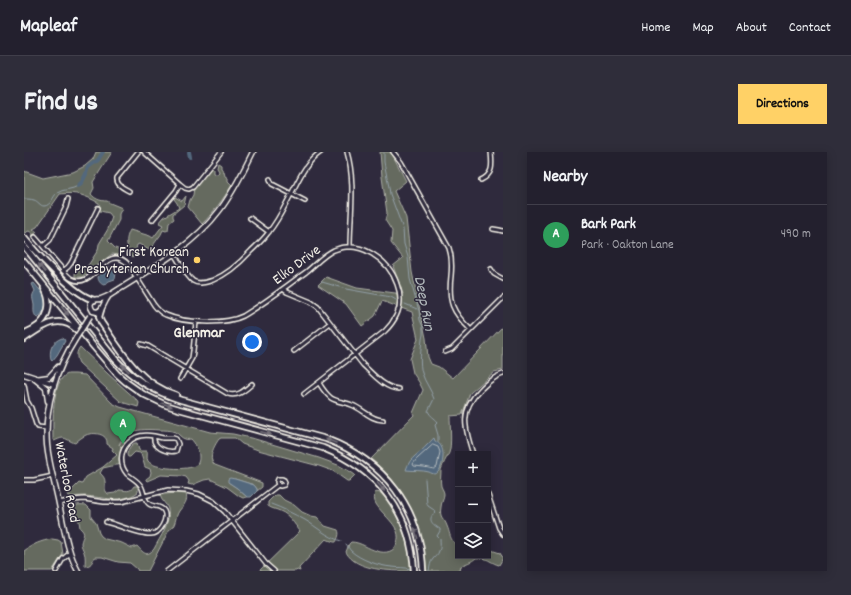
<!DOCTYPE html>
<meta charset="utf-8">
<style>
:root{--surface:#23202e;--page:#2f2d3a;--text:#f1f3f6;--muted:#a3a3aa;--line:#403e4a;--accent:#ffd166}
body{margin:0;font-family:Dekko,sans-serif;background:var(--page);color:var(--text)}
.controls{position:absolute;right:12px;bottom:12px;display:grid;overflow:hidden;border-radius:0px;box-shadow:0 2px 10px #0003}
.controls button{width:36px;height:36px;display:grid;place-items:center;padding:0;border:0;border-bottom:1px solid var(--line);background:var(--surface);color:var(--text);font:20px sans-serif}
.you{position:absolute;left:228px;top:190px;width:14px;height:14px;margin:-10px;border:3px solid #fff;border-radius:50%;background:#1a73e8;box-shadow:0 0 0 6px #1a73e833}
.badge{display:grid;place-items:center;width:26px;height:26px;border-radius:50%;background:var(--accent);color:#fff;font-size:13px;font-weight:700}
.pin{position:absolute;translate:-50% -33px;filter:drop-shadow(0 1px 2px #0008)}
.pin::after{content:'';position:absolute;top:21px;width:14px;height:12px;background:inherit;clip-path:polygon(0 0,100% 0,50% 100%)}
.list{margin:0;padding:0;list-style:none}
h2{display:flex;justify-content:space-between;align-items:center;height:52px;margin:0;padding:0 16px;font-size:17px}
h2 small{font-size:13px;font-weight:400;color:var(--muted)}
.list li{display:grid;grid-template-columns:26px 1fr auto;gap:12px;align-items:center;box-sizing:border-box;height:60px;padding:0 16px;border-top:1px solid var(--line)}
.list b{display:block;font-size:15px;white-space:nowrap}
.list p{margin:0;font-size:13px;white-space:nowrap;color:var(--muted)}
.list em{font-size:13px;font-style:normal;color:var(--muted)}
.icon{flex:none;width:22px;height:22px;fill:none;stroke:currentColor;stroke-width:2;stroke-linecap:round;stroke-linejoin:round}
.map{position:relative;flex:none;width:479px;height:419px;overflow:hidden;border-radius:0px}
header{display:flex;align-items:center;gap:24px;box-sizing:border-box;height:56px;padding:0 20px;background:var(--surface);border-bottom:1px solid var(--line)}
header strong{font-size:19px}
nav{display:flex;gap:22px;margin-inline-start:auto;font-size:14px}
.intro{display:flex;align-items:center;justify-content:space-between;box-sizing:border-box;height:96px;padding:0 24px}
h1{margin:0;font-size:28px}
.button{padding:10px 18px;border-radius:0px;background:var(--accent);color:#111;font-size:14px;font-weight:700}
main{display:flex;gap:24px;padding:0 24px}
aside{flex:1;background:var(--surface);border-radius:0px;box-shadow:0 2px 10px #0003}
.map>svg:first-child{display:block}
</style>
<header>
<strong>Mapleaf</strong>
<nav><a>Home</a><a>Map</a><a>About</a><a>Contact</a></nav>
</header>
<div class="intro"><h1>Find us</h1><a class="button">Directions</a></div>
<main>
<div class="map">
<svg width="479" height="419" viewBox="0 0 479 419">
<rect width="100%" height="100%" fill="#2f2a3d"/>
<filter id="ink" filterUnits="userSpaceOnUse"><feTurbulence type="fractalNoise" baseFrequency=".025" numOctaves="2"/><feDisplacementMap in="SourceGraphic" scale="8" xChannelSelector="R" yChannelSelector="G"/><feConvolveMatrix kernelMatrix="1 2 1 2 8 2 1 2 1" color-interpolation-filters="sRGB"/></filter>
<g filter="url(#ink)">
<!-- green -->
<path fill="#656b5f" stroke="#acaea4" d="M72,0H88L69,30L70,36L67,42C71,47 76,49 83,49L86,51L98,56L95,62V68L84,89L91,96L98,99L96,103L88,102L58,125H51V121L61,116L65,112L74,98L75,92L84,77L88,65L85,61L76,59L75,51C60,43 53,40 36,42L13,75L9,77L13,80L8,84V81L5,79L0,81V19L19,26L49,20L61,14L69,7Z
M356,0H367L382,29L370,39L382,66L388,120L402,186L404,205L407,212L415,215L429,226L479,174V218L470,220L446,241L438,263L426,264C426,273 428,293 425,301C422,307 419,312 417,318C417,323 416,329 417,334C418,337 420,339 420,342C420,347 417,351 417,355C415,367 420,365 423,374C426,381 425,384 430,391H434V404H464V397L476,401L479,406L475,413C471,412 470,411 466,409C461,406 457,406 452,406C448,410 442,411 437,414L436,419H402C400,375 382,335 347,307L390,263L389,261L399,238L395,230L389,221L386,207L394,187L388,160L358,149L351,164L338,174L322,152L294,133L302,125L333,136L379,142L369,114L379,106L367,91L368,79L361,68L363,61L358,25Z
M194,11L197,13V16L200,20L201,24L204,26V29L208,33C199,47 190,60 178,72L164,55L166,48L169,43L170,36L187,15L189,17V21L191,22H194L195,19L193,16Z
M162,44L160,53L149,62V65L150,67L145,71L144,78L142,79L139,78C137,85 130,89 128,97H123L115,92L113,93C111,98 114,102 109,105L105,102C105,97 103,96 103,92C102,87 104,82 106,78L126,84L129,86L139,73L135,71L140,65L155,56L153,51L150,47V46L151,45L158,49Z
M56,195L83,221L114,249L115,251L114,255L97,250L55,211C52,205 52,200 56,195Z
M44,222H51L61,223L88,251L96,255L186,280L209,282L231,287L295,306L314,313L327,320L331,323L325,329H323L309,319L295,314L234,298L218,292L211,286H197L195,287C190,294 183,307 191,313L238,331V335L233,339V337L230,333L211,327L204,330L213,336L223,345L219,346L215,344L203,335L186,327L180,328L168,333L164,332L165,329L162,325L158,324L137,323L123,329L122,328V327L126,324L127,320L126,317L121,315L117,302L116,301L111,300L106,305H104L103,303C104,298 106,293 111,291H113L115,298L117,299H123C124,302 122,306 124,309C129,317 166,319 172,313C175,311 175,307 175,304C175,298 171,291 167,287C165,287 163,288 161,287C157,286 155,282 151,280C146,278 141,278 136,278C121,277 100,276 95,293L98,289L102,291L99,295L96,294L99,296L97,311L94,313H92L79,316L76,321C79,324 81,326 81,330C82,336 79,336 84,342L91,341L95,338C102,338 106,341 110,334H114V340C98,352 79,345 61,344C55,344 50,345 45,344L44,342L55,331L58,332L62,325L79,315L93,303L88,298L89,296L83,292C84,281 69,280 62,283C58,285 54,288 51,291C47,290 42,286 39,286C36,286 33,288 30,289L29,288C29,273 27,227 44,222Z
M351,340L357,341C374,361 387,392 387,419C367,419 332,419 322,400L325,392L327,390C337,390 344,397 353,399C361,402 371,400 373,391C379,375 359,364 352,352C350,349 350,344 351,340Z
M153,341L162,342C163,345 163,348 161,351C160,354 157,356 155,359C150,367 153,373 145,378L124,419H114L113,417L106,411L94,410L78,405H72L70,406C68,410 67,414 61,414C61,409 62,405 60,400C59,397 57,394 57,391C58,384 63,382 56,376L55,369L51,365L46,364C43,353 53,352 62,353L67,358V365L72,371L75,381L77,384L81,387L98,391L108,396L113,394C119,400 122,406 130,397C136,385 147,371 144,357C143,352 137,349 136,343L141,342Z
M251,343H255L260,348L270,353L278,360L287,364L293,365L301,374L314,378C316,382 314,386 312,390H310L302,387L275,416L276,419L273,418L272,419H235L276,379C270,372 266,363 256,359C252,357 248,357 244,354V350Z
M28,387L34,388L37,390L39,402L28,419H0V399C9,392 17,389 28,387Z"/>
<!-- water -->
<path fill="#52687d" stroke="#939fa8" d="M83,115H86L92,119V121L91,127L85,129L80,133C76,132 74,128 74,125Z
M10,131L21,144C23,153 21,161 13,166C9,161 10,159 10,153C9,147 7,144 11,139L8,132Z
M38,186L40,187L41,189L33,203L28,209L27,208C25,199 27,190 38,186Z
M410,286L411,289C425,294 418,321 411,322C409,322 407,321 405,320C398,318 390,319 382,318C386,304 395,303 403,293C406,291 407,288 410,286Z
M206,326L211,327L230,333L233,337V339L227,345H223L213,336L204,330V327Z"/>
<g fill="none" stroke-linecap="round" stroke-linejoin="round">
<!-- shore -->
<path stroke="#b3babd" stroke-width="1" d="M409,293L414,295L416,300L413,315L410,317L400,315L390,314L389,312L392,308Z"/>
<!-- stream -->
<path stroke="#939fa8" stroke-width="1" d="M360,1V10L365,35L366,42L379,77L380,92L384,105L386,127L395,159L396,168L399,175V183L398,187C397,197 395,212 398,221C401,231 407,237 410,247L404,259C407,265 410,265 414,270L411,273L414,283V290
M0,47C3,47 7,47 10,48C14,49 16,54 20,54C27,54 29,44 33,41C39,37 48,38 54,34
M298,130L322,137L367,145L372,148
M381,152L393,157
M401,327L403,352L404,354L410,358L411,360C403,368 408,372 416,377V379L413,384L416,387C416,391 417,396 415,399C414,403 411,404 409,407C406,410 406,415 405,419
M247,352C258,356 270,362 281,368C293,375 303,385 317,389
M322,392C324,394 325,397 327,399C337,408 355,414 368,415C375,416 380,415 387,417"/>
<!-- river -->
<path stroke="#52687d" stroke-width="4" d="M165,0L166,5
M54,34L58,30L62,22L64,15L74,8L79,0"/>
<defs>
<path id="minor" d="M120,0L156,32L161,36L165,37L169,35L197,0
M323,0C332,31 326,63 326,95
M369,0L377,10L425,96C428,105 428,114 427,124C424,150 428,160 447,178
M246,27L248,32L250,33L281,49
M457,28C470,22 468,12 467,0
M105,39C100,36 92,33 93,26L114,0
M226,66L245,80
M128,68L152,39L156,32
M469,77L475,78L479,79
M11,85C19,94 26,103 33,111C38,116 42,124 48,127C70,139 82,89 104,112L130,153C133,157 137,161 142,163C160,171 201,173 219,164C241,151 261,135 282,120C291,113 299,103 310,98C336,87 365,108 373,132C380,150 374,166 361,179L280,242
M19,94L26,88L42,55L44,47
M150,102C155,109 162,124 169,129C175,133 183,130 189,128C204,122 215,112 226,100C232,94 239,88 244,81C252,71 258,60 263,50C273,32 280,11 297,0
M467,117L470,122L479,127
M39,119L44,115L47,111L74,56
M259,137L263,140L287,150L294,155L339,213C349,222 361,237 375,237
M117,192L124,194L204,242C214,245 221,238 228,232
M270,199L306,171
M421,200L428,197L479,146
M156,227L168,206L169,199L172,170
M295,231C298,236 302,242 307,246C313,250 321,250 328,253C339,257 347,268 359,268
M0,233L3,249L7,256L12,272L14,275L23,276
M449,302C441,277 435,259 456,238C463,231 469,225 479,222
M0,328H10L29,324
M464,343L475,376L479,382
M35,351L49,348L60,347L80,350H97L144,338L162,339L175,342L189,349L201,360L242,412L250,419
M82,370C95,373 116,383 127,382C136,382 144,367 140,359C136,352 128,356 124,351C120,347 120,339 117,334C114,329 108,326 103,322C95,313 96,299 104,291C111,283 120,282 130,284C128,295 142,301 152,299L154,292L152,287L149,286H139L130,284
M32,419L39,407L46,401
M143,419L254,333L253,330L254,327H258L260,328L261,330L260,333L256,334L254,333"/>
<path id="major" d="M69,159C66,155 65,150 70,148C72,147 75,147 77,147C80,146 83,145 86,143C124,119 168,95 195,59C209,41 219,20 229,0
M69,159L73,160L77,158L82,148L84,145
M52,186C32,217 20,255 23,293C25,313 31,332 35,352C40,375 43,399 54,419
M0,222L30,232
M11,227L25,225L34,215
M11,227L22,236L24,249"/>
<path id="highway" d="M0,86C13,102 51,144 70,148
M0,94L91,207C109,227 131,240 157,248L302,287C360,309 397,356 399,419
M0,109L70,195L93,222L102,230L119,242L142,253L155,257L299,296C354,318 387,360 390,419
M77,158L75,165L77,170C98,201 115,231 152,243
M0,182C5,179 12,176 16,172C26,162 27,148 20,136
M0,187C17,176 34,160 53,178"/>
</defs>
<!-- minor casing -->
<use href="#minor" stroke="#f4f1e8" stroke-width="6"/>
<!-- major casing -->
<use href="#major" stroke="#f4f1e8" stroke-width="7"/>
<!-- highway casing -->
<use href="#highway" stroke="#f4f1e8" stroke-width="8"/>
<!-- minor -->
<use href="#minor" stroke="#2f2a3d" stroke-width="3"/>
<!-- major -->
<use href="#major" stroke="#2f2a3d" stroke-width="4"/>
<!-- highway -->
<use href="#highway" stroke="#2f2a3d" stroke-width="4.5"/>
<defs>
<path id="major-bridge" d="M52,186L66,164"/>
</defs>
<!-- major-bridge casing -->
<use href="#major-bridge" stroke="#f4f1e8" stroke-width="7" stroke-linecap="butt"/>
<!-- major-bridge -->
<use href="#major-bridge" stroke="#2f2a3d" stroke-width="4"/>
</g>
<!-- one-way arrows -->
<defs><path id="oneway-solid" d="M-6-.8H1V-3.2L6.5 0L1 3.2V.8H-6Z"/></defs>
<g fill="#747079">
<use href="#oneway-solid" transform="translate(18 116) rotate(-129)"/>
<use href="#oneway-solid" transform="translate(41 159) rotate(51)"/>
<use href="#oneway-solid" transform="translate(101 216) rotate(-137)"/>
<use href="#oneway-solid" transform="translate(143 253) rotate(20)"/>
<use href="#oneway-solid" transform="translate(242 281) rotate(15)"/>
<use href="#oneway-solid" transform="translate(307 289) rotate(-159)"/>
<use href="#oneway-solid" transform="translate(357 335) rotate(49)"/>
<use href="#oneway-solid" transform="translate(392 381) rotate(-108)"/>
</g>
</g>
<!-- markers -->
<circle fill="#ffd166" stroke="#2f2a3d" stroke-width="1.5" cx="173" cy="108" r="4"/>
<g text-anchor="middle" stroke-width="3" stroke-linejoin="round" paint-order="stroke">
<!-- poi labels -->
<g font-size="15" fill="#f4f1e8" stroke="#2f2a3d" text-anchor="end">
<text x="165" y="104">First Korean<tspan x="165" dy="17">Presbyterian Church</tspan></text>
</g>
<!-- street labels -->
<g font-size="15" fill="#f4f1e8" stroke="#2f2a3d">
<text transform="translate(272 112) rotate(-37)" y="5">Elko Drive</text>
<text transform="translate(44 330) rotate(79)" y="5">Waterloo Road</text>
</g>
<!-- water labels -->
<g font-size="16" font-style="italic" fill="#b3babd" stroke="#2f2a3d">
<text transform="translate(402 151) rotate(79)" y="6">Deep Run</text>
</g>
<!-- neighbourhood labels -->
<g font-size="16" font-weight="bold" fill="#f4f1e8" stroke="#2f2a3d">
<text x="175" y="185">Glenmar</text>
</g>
</g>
</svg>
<div class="controls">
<button>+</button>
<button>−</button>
<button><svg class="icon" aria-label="layers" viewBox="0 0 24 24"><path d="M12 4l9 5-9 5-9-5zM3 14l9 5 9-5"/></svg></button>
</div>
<div class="you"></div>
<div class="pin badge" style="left:99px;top:292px;background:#2e9e5b">A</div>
</div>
<aside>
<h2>Nearby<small></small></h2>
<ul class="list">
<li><span class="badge" style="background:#2e9e5b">A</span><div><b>Bark Park</b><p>Park · Oakton Lane</p></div><em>490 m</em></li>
</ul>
</aside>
</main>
